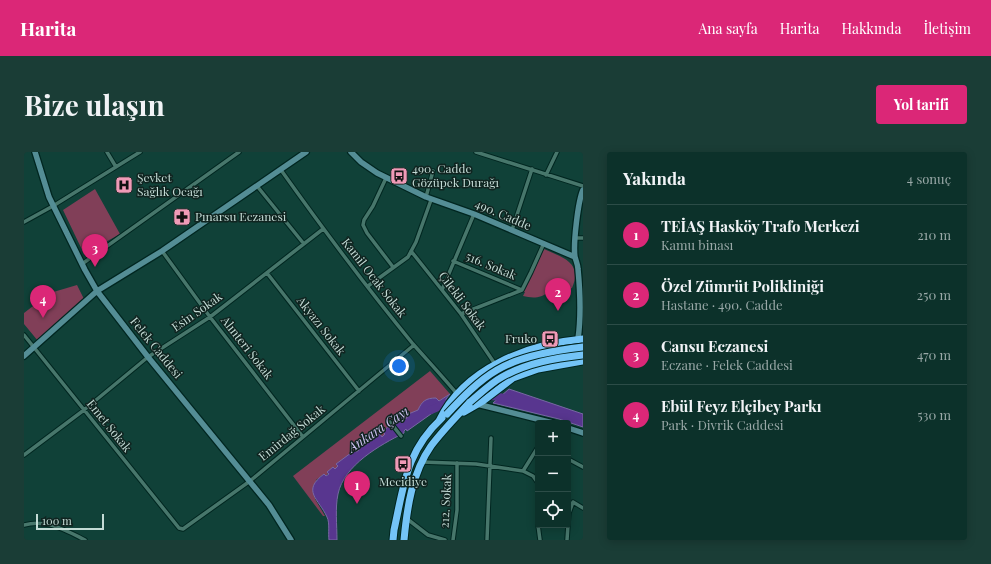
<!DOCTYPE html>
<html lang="tr">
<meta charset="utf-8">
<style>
:root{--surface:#0c312a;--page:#1a3d36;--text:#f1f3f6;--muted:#9aa9a8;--line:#2c4c47;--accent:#db2777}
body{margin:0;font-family:"Playfair Display",serif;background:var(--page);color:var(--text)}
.controls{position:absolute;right:12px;bottom:12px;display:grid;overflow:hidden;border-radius:4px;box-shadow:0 2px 10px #0003}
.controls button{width:36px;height:36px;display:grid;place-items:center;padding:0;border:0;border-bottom:1px solid var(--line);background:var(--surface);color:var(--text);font:20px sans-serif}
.scale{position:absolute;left:12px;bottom:10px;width:68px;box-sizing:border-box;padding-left:4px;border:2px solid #c3dbd5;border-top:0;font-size:11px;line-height:14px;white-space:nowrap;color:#c3dbd5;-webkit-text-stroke:3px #102420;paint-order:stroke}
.you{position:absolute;left:375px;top:214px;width:14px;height:14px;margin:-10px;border:3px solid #fff;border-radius:50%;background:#1a73e8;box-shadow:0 0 0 6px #1a73e833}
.badge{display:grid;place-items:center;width:26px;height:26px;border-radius:50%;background:var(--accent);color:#fff;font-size:13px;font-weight:700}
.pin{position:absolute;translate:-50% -33px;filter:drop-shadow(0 1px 2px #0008)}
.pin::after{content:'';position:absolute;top:21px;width:14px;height:12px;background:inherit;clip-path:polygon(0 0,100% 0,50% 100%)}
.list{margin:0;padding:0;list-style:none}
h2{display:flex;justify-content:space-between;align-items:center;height:52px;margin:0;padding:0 16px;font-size:17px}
h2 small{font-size:13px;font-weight:400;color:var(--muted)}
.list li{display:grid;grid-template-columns:26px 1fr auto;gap:12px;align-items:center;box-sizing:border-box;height:60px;padding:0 16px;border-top:1px solid var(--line)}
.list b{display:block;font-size:15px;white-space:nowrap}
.list p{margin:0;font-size:13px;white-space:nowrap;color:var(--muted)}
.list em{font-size:13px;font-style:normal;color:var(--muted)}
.icon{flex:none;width:22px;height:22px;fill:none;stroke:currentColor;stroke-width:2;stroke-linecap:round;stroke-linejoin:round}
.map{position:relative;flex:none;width:559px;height:388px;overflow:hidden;border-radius:4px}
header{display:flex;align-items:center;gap:24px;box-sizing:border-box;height:56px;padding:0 20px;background:var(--accent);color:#fff}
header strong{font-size:19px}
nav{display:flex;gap:22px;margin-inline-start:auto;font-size:14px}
.intro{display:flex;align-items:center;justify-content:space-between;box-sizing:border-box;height:96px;padding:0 24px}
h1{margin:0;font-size:28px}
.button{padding:10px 18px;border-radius:4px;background:var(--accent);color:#fff;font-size:14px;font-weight:700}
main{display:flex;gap:24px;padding:0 24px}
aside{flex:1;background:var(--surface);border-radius:4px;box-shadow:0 2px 10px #0003}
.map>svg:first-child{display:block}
</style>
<header>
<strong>Harita</strong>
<nav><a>Ana sayfa</a><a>Harita</a><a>Hakkında</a><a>İletişim</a></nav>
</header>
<div class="intro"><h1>Bize ulaşın</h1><a class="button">Yol tarifi</a></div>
<main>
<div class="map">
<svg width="559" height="388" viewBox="0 0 559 388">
<rect width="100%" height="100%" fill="#104138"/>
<!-- green -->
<path fill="#813f58" d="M71,37L96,82L60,102L39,58Z
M520,97C539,106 559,110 548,136L540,139L524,140C517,147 507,146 499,144L501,140H496Z
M53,133L60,147L14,189L0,172V161L26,141Z
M406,219L426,242L415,249C400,244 403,250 394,259C390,262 384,266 379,268V265L359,280L361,282L358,285L356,282L334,296L335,298L312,312L314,314L311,317L309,315L302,324L300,322L292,328L291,347L301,364H299L269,324Z"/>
<!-- water -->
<path fill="#58368f" stroke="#7868a4" d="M485,237L559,262V275L535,267L469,251Z
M426,242L414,257L383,279L382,277L380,279V281C356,293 320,313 314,342C311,356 313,373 313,388H305C304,381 306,371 303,365C295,347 277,339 300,322L302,324L305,322L303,320L309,315L311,317L314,314L312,312L331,298L332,300L335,298L334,296L356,282L358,285L361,282L359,280L369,269L379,265L380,267L383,266L382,263L394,258C398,249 402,246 412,246L415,249Z"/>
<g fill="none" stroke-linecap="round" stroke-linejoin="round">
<!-- river -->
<path stroke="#58368f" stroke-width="8" d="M407,258C435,245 456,240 486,247"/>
<defs>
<path id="street" d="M83,0L92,15
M452,0L559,34
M257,18C299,77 343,136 389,192C404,209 419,225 433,242
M522,23L533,0
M362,26L349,54L340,68L339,73L343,81L369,115
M233,34L280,92
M402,45L409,19
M0,70L29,54L116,0
M488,78L508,17
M552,86H559
M138,99L186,165L279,285
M387,99L437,162L471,212
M429,109L498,138
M58,112L215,0
M243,121L335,239
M344,134L384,105L392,90L407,48
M418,138L450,62
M498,138L507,120L520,91
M437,162L498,138
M0,183L155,376L159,377L226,329L390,193
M366,270L377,284
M0,303L60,258L124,205L186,165L299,77
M544,307L559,315
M398,310L452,312L499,319L509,324L514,331
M499,319L514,295
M544,361H545L544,372
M545,361L549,350L559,356
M382,366L404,383L421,388
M0,373C23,367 41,378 61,388
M514,373L516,388
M429,388L433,358V311
M463,388L467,286
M543,388L544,373"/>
<path id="secondary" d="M11,0L25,45L61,118L73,139L124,205L245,353L267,388
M327,0L337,10L353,21L402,45L450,62L551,105
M554,187C557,166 556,138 554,117C554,113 552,109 551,105C549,92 554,49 559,38
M0,204L73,139L138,99L282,0
M453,252L529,271
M544,276L559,281"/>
<path id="highway" d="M440,260L459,249L489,226L514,217L559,209
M415,269C440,216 504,192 559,187
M369,388L370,378C380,333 382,299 418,266
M380,388C383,356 388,321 407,294C419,278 433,264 446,250"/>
</defs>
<!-- street casing -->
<use href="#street" stroke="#012620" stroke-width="5.5"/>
<!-- secondary casing -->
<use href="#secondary" stroke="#012620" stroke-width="8"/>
<!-- highway casing -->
<use href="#highway" stroke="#012620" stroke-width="9"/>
<!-- street -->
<use href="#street" stroke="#47766b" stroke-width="3.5"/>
<!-- secondary -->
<use href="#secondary" stroke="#548d95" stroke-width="5.5"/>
<!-- highway -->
<use href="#highway" stroke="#74c4f7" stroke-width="7"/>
<defs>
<path id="highway-bridge" d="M446,250C457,241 467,231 478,225C503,211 531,206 559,203
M423,262C438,246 454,229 473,218C496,204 533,198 559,195"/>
</defs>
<!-- highway-bridge casing -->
<use href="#highway-bridge" stroke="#012620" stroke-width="9" stroke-linecap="butt"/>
<!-- highway-bridge -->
<use href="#highway-bridge" stroke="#74c4f7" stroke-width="7"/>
</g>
<!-- icons -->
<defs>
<symbol id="bus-square" viewBox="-11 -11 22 22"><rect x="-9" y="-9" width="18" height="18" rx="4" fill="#f09ab7" stroke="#102420"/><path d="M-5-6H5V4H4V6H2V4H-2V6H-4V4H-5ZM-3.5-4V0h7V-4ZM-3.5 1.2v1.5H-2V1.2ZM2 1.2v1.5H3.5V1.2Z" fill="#111"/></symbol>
<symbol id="hospital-square" viewBox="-11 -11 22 22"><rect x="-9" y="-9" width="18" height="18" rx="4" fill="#f09ab7" stroke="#102420"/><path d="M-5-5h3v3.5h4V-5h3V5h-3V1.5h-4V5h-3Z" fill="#111"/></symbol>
<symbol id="pharmacy-square" viewBox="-11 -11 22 22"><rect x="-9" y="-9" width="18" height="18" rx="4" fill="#f09ab7" stroke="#102420"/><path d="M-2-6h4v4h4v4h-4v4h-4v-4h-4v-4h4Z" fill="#111"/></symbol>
</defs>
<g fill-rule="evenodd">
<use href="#bus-square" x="365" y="14" width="20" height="20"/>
<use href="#hospital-square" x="90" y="23" width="20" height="20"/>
<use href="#pharmacy-square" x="148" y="55" width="20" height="20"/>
<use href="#bus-square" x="516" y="177" width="20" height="20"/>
<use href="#bus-square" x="369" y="302" width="20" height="20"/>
</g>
<g text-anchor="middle" stroke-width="3" stroke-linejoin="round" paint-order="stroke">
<!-- poi labels -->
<g font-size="12" fill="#c3dbd5" stroke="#102420" text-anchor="start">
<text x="388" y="21">490. Cadde<tspan x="388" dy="14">Gözüpek Durağı</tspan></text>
<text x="113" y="30">Şevket<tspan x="113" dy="14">Sağlık Ocağı</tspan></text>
<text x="171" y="69">Pınarsu Eczanesi</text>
<text x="513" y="191" text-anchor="end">Fruko</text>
<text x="379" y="334" text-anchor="middle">Mecidiye</text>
</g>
<!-- street labels -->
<g font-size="12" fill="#c3dbd5" stroke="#102420">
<text transform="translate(479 63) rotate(23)" y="4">490. Cadde</text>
<text transform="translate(467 114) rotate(23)" y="4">516. Sokak</text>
<text transform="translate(350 126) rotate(52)" y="4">Kamil Ocak Sokak</text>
<text transform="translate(438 149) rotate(53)" y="4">Çilekli Sokak</text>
<text transform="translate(173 160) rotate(-35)" y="4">Esin Sokak</text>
<text transform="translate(297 174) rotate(52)" y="4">Akyazı Sokak</text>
<text transform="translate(132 196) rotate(51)" y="4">Felek Caddesi</text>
<text transform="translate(223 196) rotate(52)" y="4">Alınteri Sokak</text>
<text transform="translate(85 274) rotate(51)" y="4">Emet Sokak</text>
<text transform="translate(268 281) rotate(-39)" y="4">Emirdağ Sokak</text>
<text transform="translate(422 349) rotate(-87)" y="4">212. Sokak</text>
</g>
<!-- water labels -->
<g font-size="13" font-style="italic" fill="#cec0f1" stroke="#102420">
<text transform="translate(354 277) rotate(-34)" y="5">Ankara Çayı</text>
</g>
</g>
</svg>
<div class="controls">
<button>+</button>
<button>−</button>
<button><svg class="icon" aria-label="locate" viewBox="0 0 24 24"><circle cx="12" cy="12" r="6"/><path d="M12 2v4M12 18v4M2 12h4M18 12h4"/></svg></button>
</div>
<div class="scale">100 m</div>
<div class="you"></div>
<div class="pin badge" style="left:333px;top:352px">1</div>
<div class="pin badge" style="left:534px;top:159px">2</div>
<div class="pin badge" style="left:71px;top:115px">3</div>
<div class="pin badge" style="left:19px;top:166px">4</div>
</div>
<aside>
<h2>Yakında<small>4 sonuç</small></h2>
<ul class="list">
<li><span class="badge">1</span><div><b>TEİAŞ Hasköy Trafo Merkezi</b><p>Kamu binası</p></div><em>210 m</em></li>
<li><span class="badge">2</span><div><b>Özel Zümrüt Polikliniği</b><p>Hastane · 490. Cadde</p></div><em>250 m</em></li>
<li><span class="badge">3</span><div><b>Cansu Eczanesi</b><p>Eczane · Felek Caddesi</p></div><em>470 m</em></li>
<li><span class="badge">4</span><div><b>Ebül Feyz Elçibey Parkı</b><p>Park · Divrik Caddesi</p></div><em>530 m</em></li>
</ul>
</aside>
</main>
